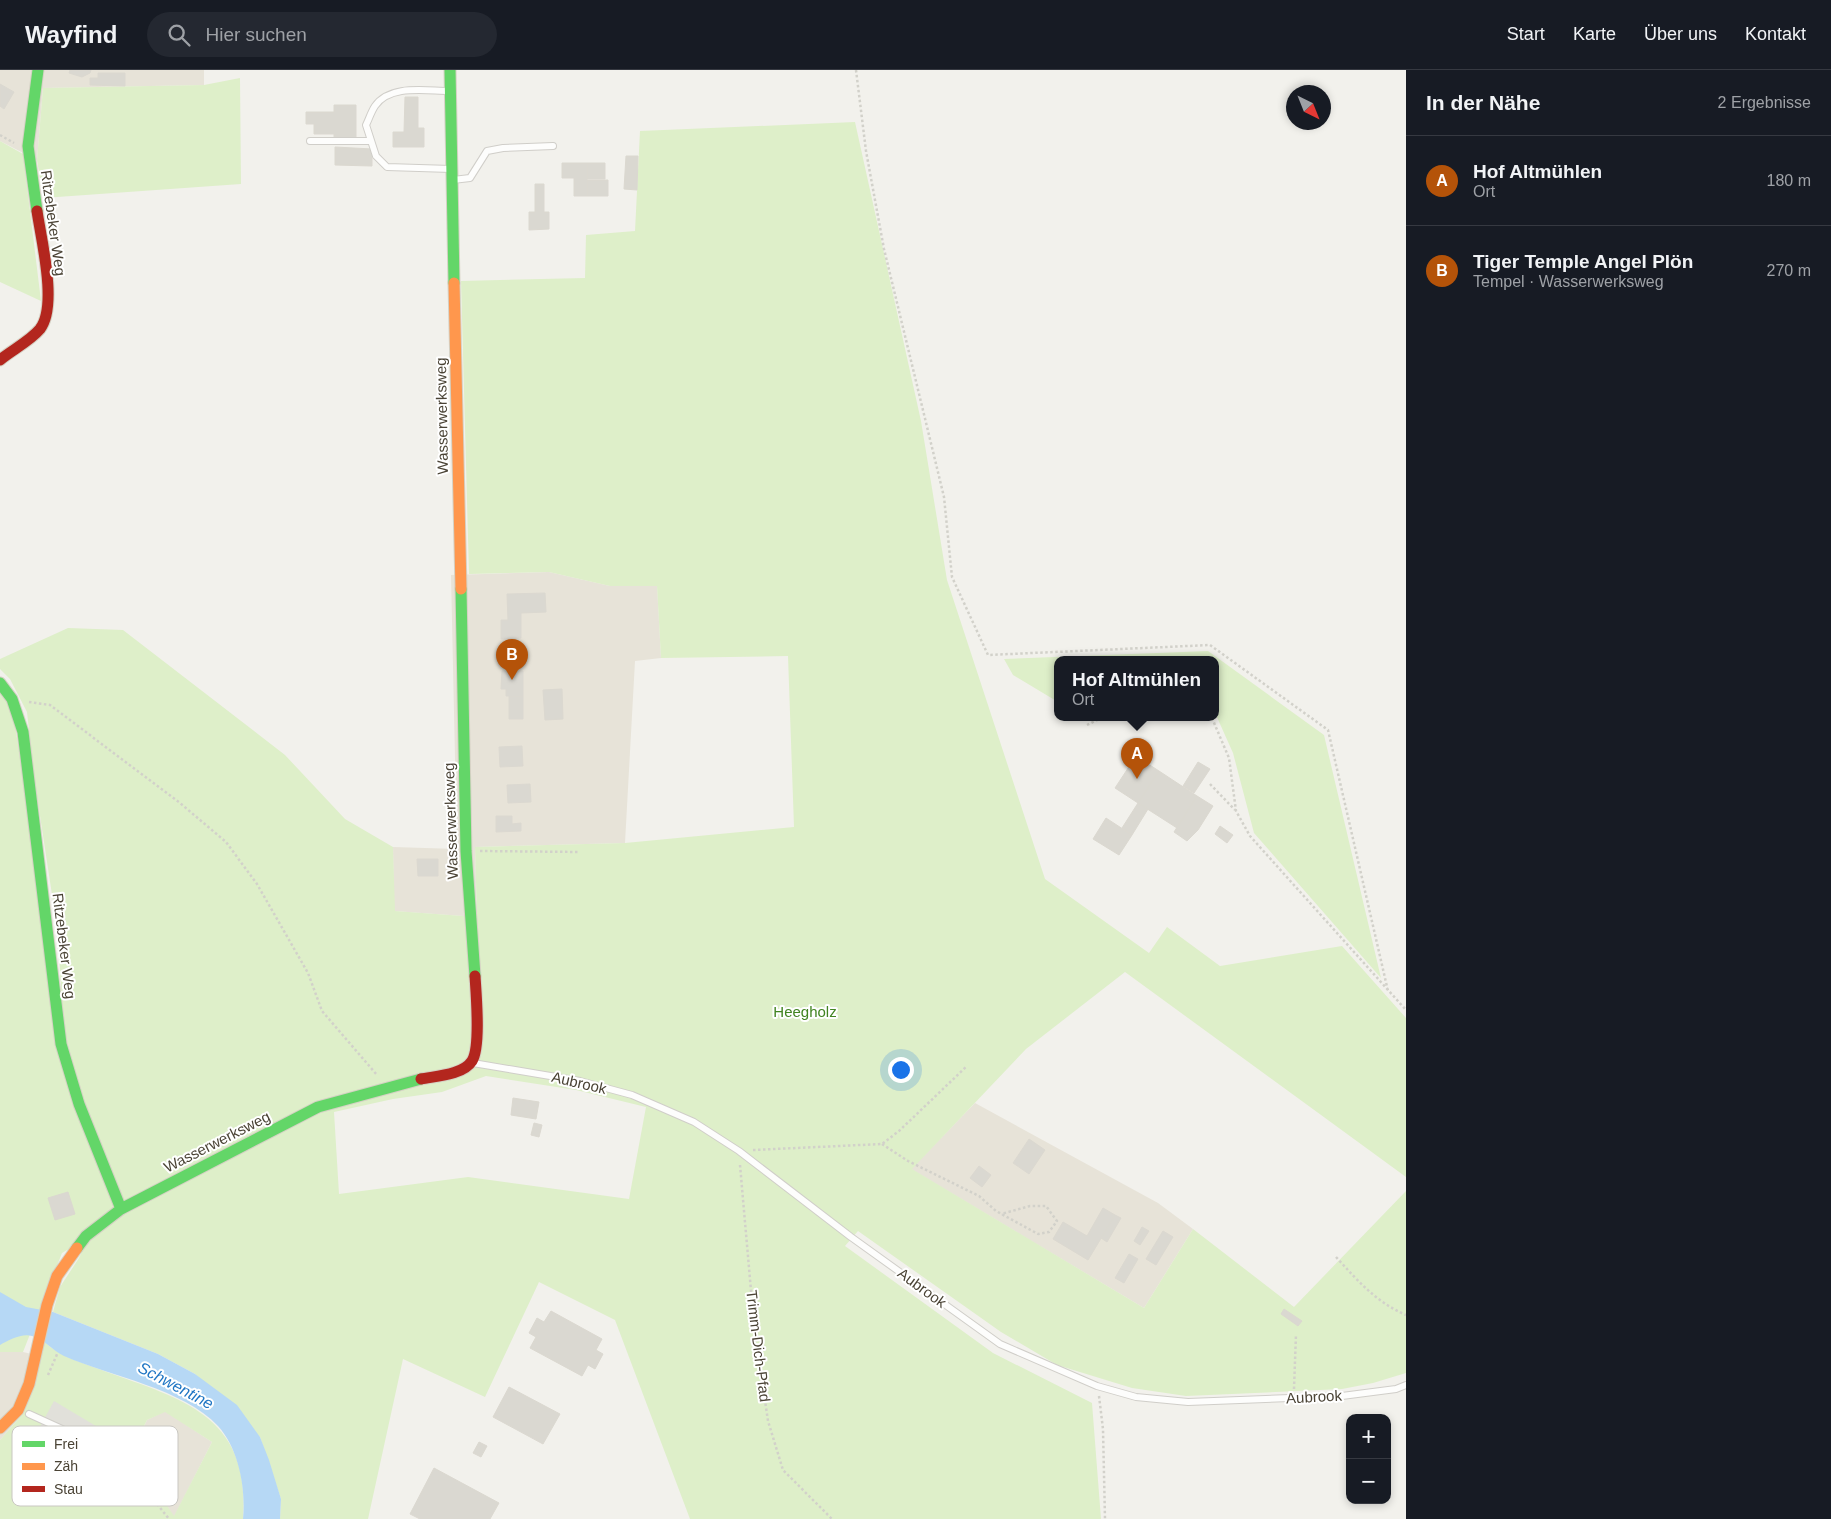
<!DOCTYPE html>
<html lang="de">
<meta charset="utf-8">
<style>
:root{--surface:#171b24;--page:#242831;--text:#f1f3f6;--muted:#9ea1a6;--line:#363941;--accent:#b45309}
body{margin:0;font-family:Helvetica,sans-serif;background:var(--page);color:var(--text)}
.controls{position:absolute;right:15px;bottom:15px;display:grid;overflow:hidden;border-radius:10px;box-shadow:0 2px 8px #0003}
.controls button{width:45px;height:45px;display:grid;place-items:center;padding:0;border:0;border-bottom:1px solid var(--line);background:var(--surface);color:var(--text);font:25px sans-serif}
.compass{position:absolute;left:1286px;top:15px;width:45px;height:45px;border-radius:50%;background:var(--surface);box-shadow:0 2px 8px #0003;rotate:137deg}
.you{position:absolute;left:900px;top:999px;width:18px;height:18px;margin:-12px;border:4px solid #fff;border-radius:50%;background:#1a73e8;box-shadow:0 0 0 8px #1a73e833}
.badge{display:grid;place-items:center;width:32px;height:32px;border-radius:50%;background:var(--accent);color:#fff;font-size:16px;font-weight:700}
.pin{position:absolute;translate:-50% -41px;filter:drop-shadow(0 1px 2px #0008)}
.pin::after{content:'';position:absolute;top:26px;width:18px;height:15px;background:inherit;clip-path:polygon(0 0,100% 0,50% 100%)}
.popup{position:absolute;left:1054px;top:586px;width:165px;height:65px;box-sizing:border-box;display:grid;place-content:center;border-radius:10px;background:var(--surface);filter:drop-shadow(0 1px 4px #0005);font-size:16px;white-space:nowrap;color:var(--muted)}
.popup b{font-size:19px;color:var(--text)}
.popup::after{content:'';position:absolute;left:50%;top:100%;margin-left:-10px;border:10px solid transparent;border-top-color:var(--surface)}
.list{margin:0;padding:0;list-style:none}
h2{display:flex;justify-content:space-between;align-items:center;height:65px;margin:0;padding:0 20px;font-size:21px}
h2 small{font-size:16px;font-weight:400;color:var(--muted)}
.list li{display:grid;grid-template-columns:32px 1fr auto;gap:15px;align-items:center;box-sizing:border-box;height:90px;padding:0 20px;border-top:1px solid var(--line)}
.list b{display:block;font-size:19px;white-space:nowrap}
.list p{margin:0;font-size:16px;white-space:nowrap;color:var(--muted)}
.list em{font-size:16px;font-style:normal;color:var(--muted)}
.icon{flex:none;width:28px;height:28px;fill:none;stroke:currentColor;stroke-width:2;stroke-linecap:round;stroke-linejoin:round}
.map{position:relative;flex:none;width:1406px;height:1449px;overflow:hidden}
header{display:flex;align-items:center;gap:30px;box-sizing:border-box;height:70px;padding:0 25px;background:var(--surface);border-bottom:1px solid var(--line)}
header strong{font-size:24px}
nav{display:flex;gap:28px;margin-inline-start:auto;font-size:18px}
.search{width:350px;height:45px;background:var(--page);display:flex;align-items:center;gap:12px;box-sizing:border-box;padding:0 18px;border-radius:28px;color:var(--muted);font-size:19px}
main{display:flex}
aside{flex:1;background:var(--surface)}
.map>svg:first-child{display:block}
</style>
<header>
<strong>Wayfind</strong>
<div class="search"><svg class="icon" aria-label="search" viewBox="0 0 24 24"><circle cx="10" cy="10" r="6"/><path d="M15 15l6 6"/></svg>Hier suchen</div>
<nav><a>Start</a><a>Karte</a><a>Über uns</a><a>Kontakt</a></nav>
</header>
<main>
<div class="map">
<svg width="1406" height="1449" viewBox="0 0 1406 1449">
<rect width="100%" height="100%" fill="#f2f1ec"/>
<!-- residential -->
<path fill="#e7e3d8" d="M0,0H204V15L43,18L37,90L0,71Z
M549,502L610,516L657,515L661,588L635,591L625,773L475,777L477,847L394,841L393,777L457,779L451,505Z
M975,1033L1158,1133L1193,1159L1144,1238L911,1099Z
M0,1282H23L40,1286L21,1346L0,1370Z
M165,1341L212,1372L174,1447L131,1382L147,1350Z"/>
<!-- green -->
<path fill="#deefc9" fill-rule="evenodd" d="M240,8L241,114L43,128L37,90L43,18L204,15Z
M855,52L921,351L947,510L1045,809L1149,883L1167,857L1220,896L1342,876L1406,948V1107L1125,902L1026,979L912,1099L1144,1238L1193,1159L1294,1237L1406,1121V1303L1373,1313L1342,1319L1186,1326L1132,1318L1057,1295L1001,1262L858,1161L845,1176L993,1283L1092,1333L1101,1449H690L615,1250L539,1212L485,1327L403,1289L368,1449H280L281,1429L260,1367L195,1304L158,1284L53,1242L60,1217L79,1188L88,1168L62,1183L23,1282H0V623L12,636L64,973L58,864L35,713L27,642L10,609L0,599V589L68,558L123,560L285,685L345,749L393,777L395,841L477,847L475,777L625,773L794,757L788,586L661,588L657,516H610L549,502L469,504L461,211L585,208L586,165L635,161L640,61ZM486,1006L576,1020L646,1037L629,1129L468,1107L339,1124L334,1042L393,1029L442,1022Z
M0,71L23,84L41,231L0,212Z
M1208,581L1324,665L1381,908L1254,763L1233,683L1216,645V590H1058V632L1013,605L1004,589Z
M45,1272C59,1286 80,1292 99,1299C180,1329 251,1343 243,1449H0V1370L21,1346ZM165,1342L212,1372L174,1446L131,1382L147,1350Z"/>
<!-- parking -->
<path fill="#e1e0da" d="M54,1331L121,1371L108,1401L36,1364Z"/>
<!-- water -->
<path fill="#b6d8f5" d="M0,1222L26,1237L53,1242L158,1284L195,1304L237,1335L260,1367L269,1390L281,1429L280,1449H243C246,1419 239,1379 218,1356C184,1319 110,1306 64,1286C53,1281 44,1269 32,1266C22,1263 9,1270 0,1275Z"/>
<!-- building -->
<path fill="#dad8d1" stroke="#dbd8d0" d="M70,0H91L90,3L82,7L69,3Z
M98,3H125V16L90,15V8H98Z
M0,14L14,22L4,39L0,36Z
M405,27H418V58H424V77H393V62H404Z
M334,35H356V67H334V64H314V54H306V42H334Z
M335,77L372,79V96L335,95Z
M626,86H638L637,120L624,119Z
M562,93H587V126H574V108H562Z
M587,93H605V109H587Z
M587,110H608V126H587Z
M535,114H544V142H549V159L529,160V142H535Z
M545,523L546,542L521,543V568L501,569V550H508L507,524Z
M502,601H523V626H506V619H501Z
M562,619L563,649L545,650L543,620Z
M509,626H523V649H509Z
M522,676L523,696L500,697L499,677Z
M1136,686L1159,701L1138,733L1115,718Z
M1198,692L1210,699L1194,723L1183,716Z
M1159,701L1197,726L1177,758L1138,733Z
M530,714L531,732L508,733L507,715Z
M1197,726L1213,736L1198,760L1187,771L1174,762Z
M1138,733L1148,739L1132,765L1122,758Z
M496,746H512V754L521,753V761L496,762Z
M1106,748L1132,765L1119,785L1093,769Z
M1220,756L1233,765L1227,773L1215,764Z
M417,789H438V806H418Z
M513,1028L539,1032L536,1049L511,1045Z
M534,1053L542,1055L539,1067L531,1065Z
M1029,1069L1045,1080L1029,1104L1013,1093Z
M979,1096L991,1105L982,1117L970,1108Z
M68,1122L75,1144L55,1150L48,1128Z
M1103,1138L1115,1145L1088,1190L1053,1169L1063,1152L1087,1166Z
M1115,1145L1121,1148L1107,1172L1101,1168Z
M1142,1157L1149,1161L1140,1175L1134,1171Z
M1163,1161L1173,1167L1156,1195L1146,1189Z
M1129,1184L1138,1189L1124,1213L1115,1208Z
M1284,1239L1302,1251L1298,1256L1281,1244Z
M551,1241L602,1269L596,1280L603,1284L595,1299L588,1295L582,1306L530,1278L536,1267L529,1263L537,1248L544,1252Z
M509,1317L560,1344L543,1374L493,1347Z
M479,1372L487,1376L481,1387L473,1383Z
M434,1398L499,1433L490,1449H420L410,1444Z"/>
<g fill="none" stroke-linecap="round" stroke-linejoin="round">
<defs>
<path id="lane" d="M449,21C426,21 390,14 375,36C371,42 369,49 366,55L376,86L387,97L451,99
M310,71H370
M453,110L470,108L487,81L503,78L553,76
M473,993L580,1011L632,1025L694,1052L739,1081L851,1167L1000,1274L1097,1316L1136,1327L1188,1332L1342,1326L1396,1319L1406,1315
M29,1344L117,1384"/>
<path id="fast" d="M450,0L454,213
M37,141L28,76L38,0
M461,519L466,781L475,906
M0,613L12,629L23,662L61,974L79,1034L121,1139
M77,1178L86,1166L121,1139L318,1037L421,1009"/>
<path id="slow" d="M454,213L461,519
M0,1358L18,1340L29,1314L47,1235L57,1206L77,1178"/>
<path id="jam" d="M0,290C12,280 30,271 40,259C58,236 41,169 37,141
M421,1009C436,1006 463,1005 472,991C481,977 476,923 475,906"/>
</defs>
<!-- lane casing -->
<use href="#lane" stroke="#d0cec9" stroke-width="8"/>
<!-- fast casing -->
<use href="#fast" stroke="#d5d1c4" stroke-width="13"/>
<!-- slow casing -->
<use href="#slow" stroke="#d5d1c4" stroke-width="13"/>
<!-- jam casing -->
<use href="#jam" stroke="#d5d1c4" stroke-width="13"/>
<!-- path -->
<path stroke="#d2d1ca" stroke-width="2.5" stroke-dasharray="2.5 2.5" stroke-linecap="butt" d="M856,0L866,81L884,179L944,427L952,507L988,585L1210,575L1328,660L1388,921
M0,65L14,73
M29,632L50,635L180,733L226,772L257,814L308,903L322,941L377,1005
M1212,648L1229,688L1236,741L1250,766L1406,940
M1087,655L1101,648
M1210,714L1235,740
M480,781L580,782
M882,1074L908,1091L979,1126L996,1141L1038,1164L1049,1162L1057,1151L1046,1136H1030L1001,1144
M753,1080L882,1074L899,1061L967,996
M740,1095L754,1255L768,1351L783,1400L832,1449
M1336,1187C1358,1211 1376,1232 1406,1245
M48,1305L58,1282
M1294,1319L1296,1264
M1099,1326L1103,1359L1105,1449
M123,1391L169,1449"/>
<!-- lane -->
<use href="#lane" stroke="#fdfdfc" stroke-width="6"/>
<!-- fast -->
<use href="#fast" stroke="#63d668" stroke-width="11"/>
<!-- slow -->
<use href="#slow" stroke="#ff974d" stroke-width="11"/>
<!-- jam -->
<use href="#jam" stroke="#b3261e" stroke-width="11"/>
</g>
<g text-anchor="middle" stroke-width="4" stroke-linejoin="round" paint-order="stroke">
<!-- street labels -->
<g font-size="15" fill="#4a4335" stroke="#fff">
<text transform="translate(53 153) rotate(82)" y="5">Ritzebeker Weg</text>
<text transform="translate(442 346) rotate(-91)" y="5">Wasserwerksweg</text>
<text transform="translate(451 751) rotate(-92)" y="5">Wasserwerksweg</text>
<text transform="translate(64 876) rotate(83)" y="5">Ritzebeker Weg</text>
<text transform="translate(579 1013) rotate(13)" y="5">Aubrook</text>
<text transform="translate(217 1072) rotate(-27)" y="5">Wasserwerksweg</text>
<text transform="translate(922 1218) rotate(36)" y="5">Aubrook</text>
<text transform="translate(758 1276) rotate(83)" y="5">Trimm-Dich-Pfad</text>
<text transform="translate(1314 1327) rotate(-3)" y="5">Aubrook</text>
</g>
<!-- park labels -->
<g font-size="15" fill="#418421" stroke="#fff">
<text x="805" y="947">Heegholz</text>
</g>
<!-- water labels -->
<g font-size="16" font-style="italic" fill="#2076c4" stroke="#fff">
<text transform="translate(176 1315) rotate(28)" y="6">Schwentine</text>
</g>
</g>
<!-- legend -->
<rect x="12" y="1356" width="166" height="80" rx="8" fill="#fff" stroke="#c9c7c2" stroke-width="1"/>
<rect x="22" y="1371" width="23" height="6" fill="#63d668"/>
<rect x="22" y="1393" width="23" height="7" fill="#ff974d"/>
<rect x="22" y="1416" width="23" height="6" fill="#b3261e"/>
<g font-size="14" fill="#4a4335">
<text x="54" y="1379">Frei</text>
<text x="54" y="1401">Zäh</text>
<text x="54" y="1424">Stau</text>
</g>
</svg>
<div class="controls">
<button>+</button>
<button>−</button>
</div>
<svg class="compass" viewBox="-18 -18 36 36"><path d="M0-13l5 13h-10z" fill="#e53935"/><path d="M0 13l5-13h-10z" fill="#9ea1a6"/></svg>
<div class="you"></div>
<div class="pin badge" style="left:1137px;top:709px">A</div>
<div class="popup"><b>Hof Altmühlen</b>Ort</div>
<div class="pin badge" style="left:512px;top:610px">B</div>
</div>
<aside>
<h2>In der Nähe<small>2 Ergebnisse</small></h2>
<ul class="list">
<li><span class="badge">A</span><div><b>Hof Altmühlen</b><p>Ort</p></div><em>180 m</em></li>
<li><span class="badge">B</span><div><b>Tiger Temple Angel Plön</b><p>Tempel · Wasserwerksweg</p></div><em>270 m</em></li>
</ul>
</aside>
</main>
